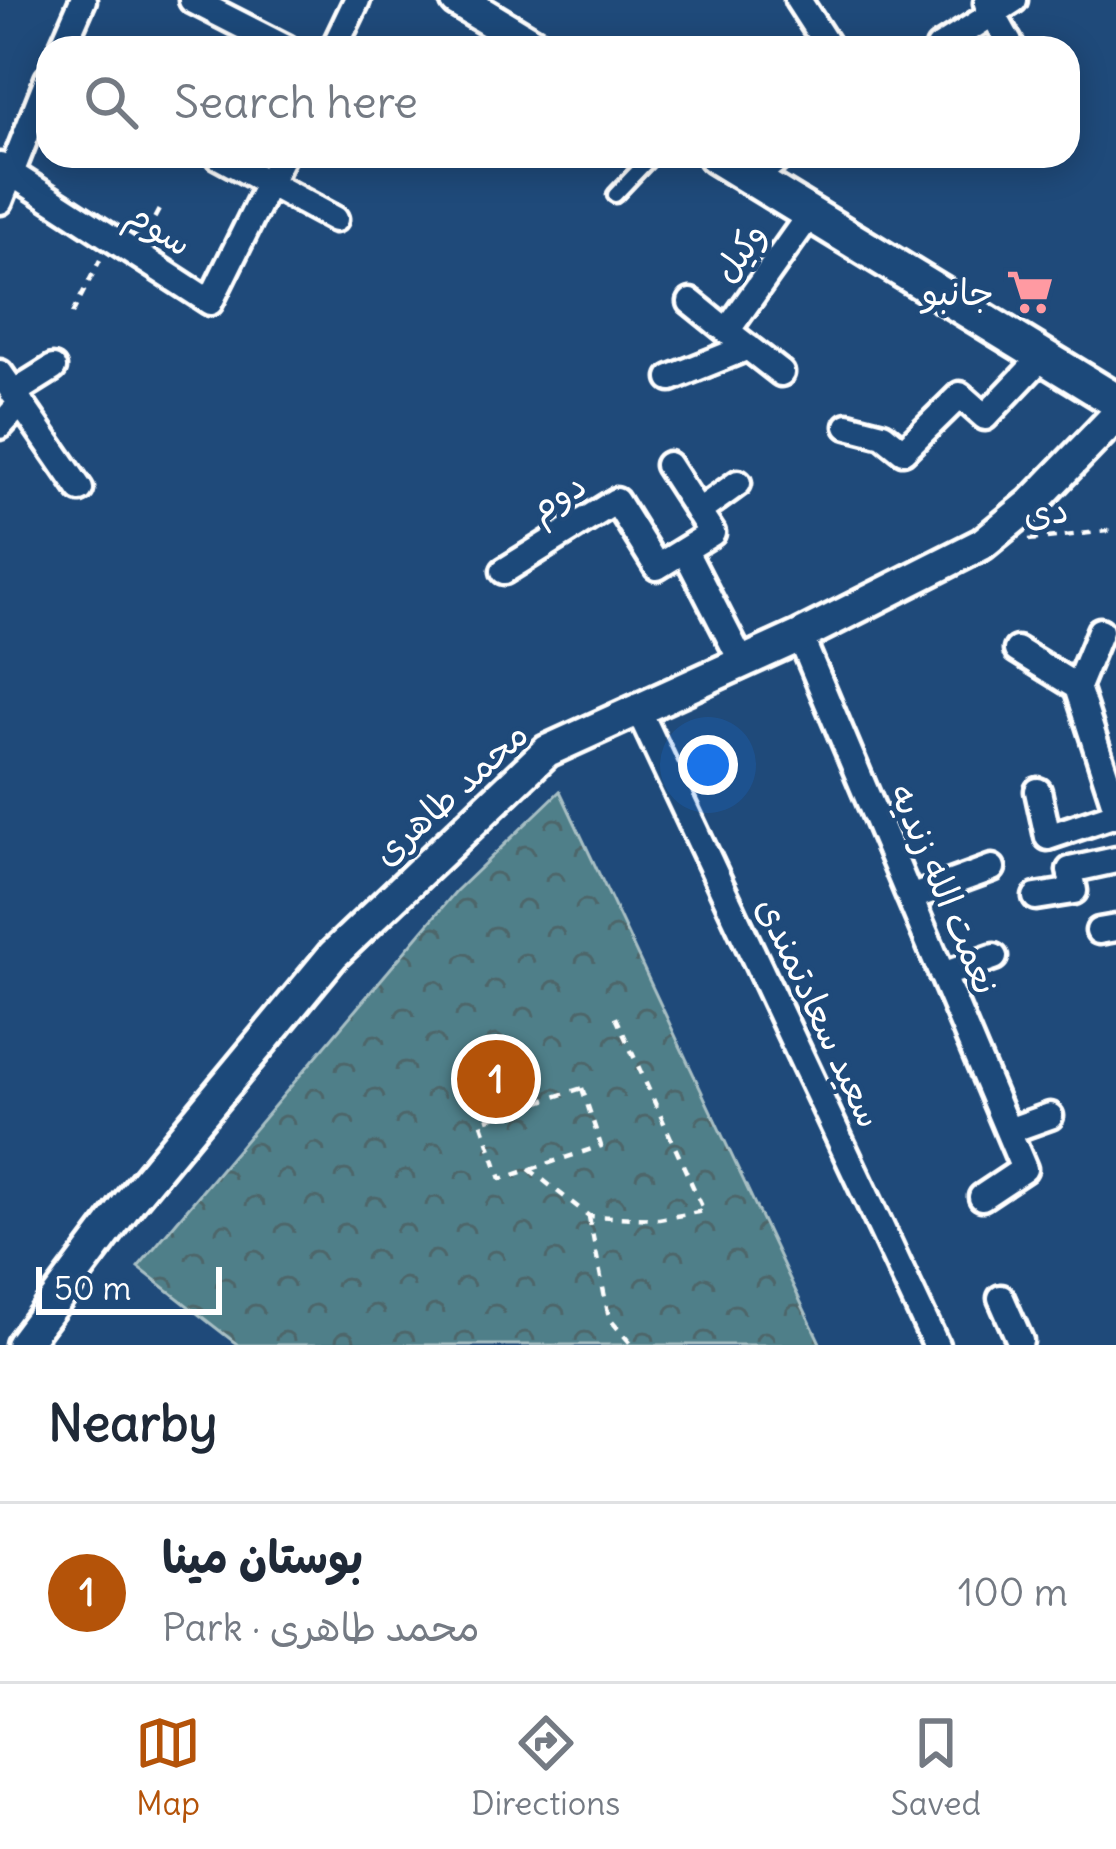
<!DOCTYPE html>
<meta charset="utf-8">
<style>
:root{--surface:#fff;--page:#f6f6f7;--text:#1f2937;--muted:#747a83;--line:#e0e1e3;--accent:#b45309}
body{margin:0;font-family:Delius,"Playpen Sans Arabic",sans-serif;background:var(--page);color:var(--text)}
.scale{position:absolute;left:36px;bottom:30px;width:186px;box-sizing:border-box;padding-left:12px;border:6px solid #fff;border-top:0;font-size:33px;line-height:42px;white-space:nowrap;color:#fff;-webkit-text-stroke:9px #1f4a7a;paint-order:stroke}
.you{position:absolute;left:708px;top:765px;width:42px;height:42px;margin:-30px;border:9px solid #fff;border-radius:50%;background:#1a73e8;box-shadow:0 0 0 18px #1a73e833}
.badge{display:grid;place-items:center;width:78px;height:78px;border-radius:50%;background:var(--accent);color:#fff;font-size:39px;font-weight:700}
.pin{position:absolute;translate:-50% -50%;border:6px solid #fff;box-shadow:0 3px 12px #0006}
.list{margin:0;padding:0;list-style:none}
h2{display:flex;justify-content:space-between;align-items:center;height:156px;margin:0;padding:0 48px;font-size:51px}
h2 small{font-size:39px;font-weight:400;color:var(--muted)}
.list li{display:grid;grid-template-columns:78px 1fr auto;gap:36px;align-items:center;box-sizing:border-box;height:180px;padding:0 48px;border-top:3px solid var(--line)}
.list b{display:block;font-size:45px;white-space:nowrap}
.list p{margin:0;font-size:39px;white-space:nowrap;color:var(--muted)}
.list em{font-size:39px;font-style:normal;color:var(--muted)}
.icon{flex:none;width:66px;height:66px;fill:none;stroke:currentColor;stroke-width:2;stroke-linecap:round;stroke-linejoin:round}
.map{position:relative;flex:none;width:1116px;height:1345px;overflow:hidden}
.search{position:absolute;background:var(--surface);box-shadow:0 6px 30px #0003;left:36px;right:36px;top:36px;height:132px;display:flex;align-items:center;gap:30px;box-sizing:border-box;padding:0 42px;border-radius:36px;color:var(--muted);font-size:45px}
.sheet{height:336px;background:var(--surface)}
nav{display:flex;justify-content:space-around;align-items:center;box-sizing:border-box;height:168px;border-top:3px solid var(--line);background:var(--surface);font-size:33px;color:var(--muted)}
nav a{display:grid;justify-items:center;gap:6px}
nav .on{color:var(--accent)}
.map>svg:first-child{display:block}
</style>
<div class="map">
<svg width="1116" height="1345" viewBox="0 0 1116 1345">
<defs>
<pattern id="park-crowns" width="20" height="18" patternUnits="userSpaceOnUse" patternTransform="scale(3)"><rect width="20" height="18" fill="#507f89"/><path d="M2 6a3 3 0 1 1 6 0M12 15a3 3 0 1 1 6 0" fill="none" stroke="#4e666a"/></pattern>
</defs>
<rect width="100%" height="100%" fill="#1f4a7a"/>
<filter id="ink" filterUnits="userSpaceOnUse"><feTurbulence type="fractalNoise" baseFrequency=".00833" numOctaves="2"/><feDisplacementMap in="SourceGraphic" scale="24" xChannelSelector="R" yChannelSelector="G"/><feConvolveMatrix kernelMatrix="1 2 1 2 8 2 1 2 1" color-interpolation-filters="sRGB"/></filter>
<g filter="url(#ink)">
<!-- park -->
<path fill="url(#park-crowns)" stroke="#a8bfc4" stroke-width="3" d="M560,791L821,1345H238L138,1267L456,891Z"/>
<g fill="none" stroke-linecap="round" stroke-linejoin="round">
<defs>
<path id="service" d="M615,195L652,156"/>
<path id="minor" d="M192,0L286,48
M798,0L829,48
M987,3L1012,48
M62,48L83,0
M334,48L357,0
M939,48L1014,0
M218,156L335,219
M0,166L210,302L282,156
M752,179L781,156
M0,201L48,79
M691,302L727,331
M0,373L80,489
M781,373L727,331L810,214
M671,378L748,347
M13,393L53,368
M0,426L21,403
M848,426L883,435L903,451L960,395L985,417L1043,356
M698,512L738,483
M685,551L742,662
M504,571L616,501L657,567L712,533L668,465
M800,636L1024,1169L982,1197
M1017,650L1077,687L1116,808
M1077,687L1100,631
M638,709L936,1345
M1038,791L1048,837L1116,814
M1036,897L1074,891L1070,870L1116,860
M910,898L992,868
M1099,931L1116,928
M942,975L994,957
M1008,1131L1050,1116
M1001,1298L1020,1341"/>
<path id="tertiary" d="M22,1345L129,1202L333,955L547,751L800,636L982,544L1032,503L1116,416"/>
<path id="secondary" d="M458,0L537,48
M715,156L1116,401"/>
</defs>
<!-- service casing -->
<use href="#service" stroke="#fff" stroke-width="21"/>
<!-- minor casing -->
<use href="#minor" stroke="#fff" stroke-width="33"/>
<!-- tertiary casing -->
<use href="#tertiary" stroke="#fff" stroke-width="39"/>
<!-- secondary casing -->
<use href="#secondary" stroke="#fff" stroke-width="42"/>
<!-- path -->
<path stroke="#fff" stroke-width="4.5" stroke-dasharray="9 9" stroke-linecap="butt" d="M146,234L162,204
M72,314L100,260
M1029,540L1116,530
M582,1088L601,1146L501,1179L481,1121Z
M529,1169L589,1216L659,1219L704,1211L614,1013
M589,1217L609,1318L632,1345"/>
<!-- service -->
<use href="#service" stroke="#1f4a7a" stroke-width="12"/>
<!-- minor -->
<use href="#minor" stroke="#1f4a7a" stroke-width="24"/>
<!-- tertiary -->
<use href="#tertiary" stroke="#1f4a7a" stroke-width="30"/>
<!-- secondary -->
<use href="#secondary" stroke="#1f4a7a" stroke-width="33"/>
</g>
</g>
<!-- icons -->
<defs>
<symbol id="supermarket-bare" viewBox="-9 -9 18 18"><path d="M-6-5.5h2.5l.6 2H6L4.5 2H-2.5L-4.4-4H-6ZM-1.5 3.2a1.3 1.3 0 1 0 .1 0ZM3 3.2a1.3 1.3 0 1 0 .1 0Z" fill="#ff9aa2" stroke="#1f4a7a" stroke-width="2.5" paint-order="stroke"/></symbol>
</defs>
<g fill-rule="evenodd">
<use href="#supermarket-bare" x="997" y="259" width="66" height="66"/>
</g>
<g text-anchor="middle" stroke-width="9" stroke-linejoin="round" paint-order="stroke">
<!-- street labels -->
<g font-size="36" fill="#fff" stroke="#1f4a7a">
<text transform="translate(160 228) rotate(33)" y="13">سوم</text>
<text transform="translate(739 252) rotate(-55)" y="13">وکیل</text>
<text transform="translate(557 496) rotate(-32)" y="13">دوم</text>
<text transform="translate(1046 511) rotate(-5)" y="13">دی</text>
<text transform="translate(450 793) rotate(-42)" y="13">محمد طاهری</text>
<text transform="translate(945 889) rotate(67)" y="13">نعمت الله زندیه</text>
<text transform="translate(820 1012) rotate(65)" y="13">سعید سعادتمندی</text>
</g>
<!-- poi labels -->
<g font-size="36" fill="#fff" stroke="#1f4a7a" text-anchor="end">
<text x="994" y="305">جانبو</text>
</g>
</g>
</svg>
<div class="scale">50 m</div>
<div class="you"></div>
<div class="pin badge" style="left:496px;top:1079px">1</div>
<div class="search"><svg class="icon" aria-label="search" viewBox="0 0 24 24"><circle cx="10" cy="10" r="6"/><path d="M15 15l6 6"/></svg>Search here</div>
</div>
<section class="sheet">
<h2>Nearby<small></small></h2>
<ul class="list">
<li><span class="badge">1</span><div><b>بوستان مینا</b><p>Park · محمد طاهری</p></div><em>100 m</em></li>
</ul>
</section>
<nav>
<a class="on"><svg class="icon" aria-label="map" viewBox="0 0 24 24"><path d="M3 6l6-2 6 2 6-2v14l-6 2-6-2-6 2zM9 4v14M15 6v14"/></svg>Map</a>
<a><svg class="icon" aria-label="directions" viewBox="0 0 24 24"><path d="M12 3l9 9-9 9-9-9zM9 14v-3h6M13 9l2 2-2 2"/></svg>Directions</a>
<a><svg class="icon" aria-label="saved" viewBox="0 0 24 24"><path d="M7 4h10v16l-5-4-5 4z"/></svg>Saved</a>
</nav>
